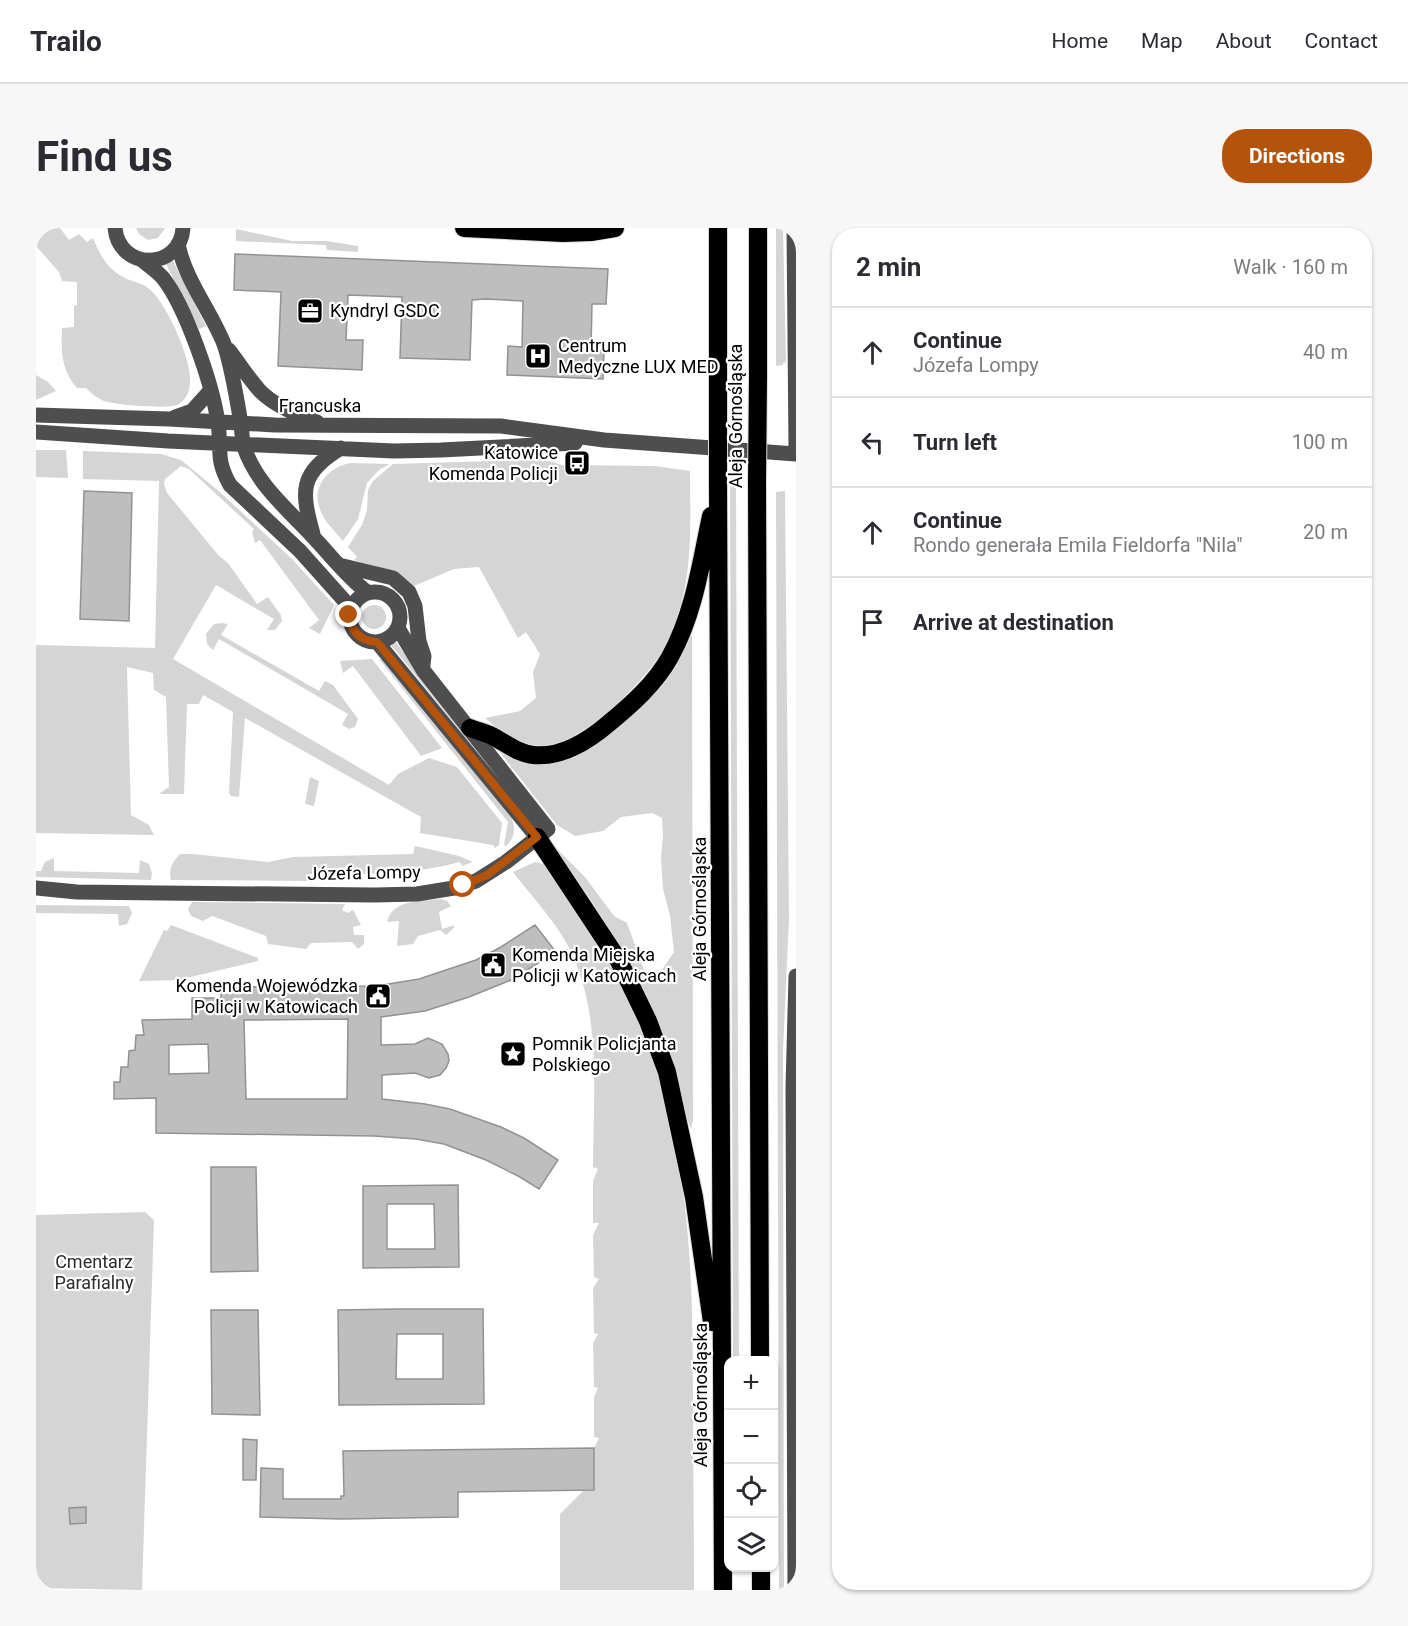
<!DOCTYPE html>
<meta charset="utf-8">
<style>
:root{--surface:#fff;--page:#f7f7f7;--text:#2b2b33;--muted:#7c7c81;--line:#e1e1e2;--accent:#b45309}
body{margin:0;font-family:Roboto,sans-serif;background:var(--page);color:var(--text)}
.controls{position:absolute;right:18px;bottom:18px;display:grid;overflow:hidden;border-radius:12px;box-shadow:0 2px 4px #0004}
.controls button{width:54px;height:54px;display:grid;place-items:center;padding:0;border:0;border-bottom:2px solid var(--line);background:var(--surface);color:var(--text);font:30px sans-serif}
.stop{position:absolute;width:18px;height:18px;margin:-14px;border:4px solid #b45309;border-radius:50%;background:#fff}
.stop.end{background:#b45309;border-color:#fff;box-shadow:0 2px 6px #0008}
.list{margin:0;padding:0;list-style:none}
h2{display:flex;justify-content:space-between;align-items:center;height:78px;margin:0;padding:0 24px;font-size:26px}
h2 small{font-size:20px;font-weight:400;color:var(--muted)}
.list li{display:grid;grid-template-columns:39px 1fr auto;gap:18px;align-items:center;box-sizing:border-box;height:90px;padding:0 24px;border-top:2px solid var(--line)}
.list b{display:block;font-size:22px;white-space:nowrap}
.list p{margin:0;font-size:20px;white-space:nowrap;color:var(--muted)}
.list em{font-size:20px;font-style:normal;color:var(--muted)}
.icon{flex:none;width:33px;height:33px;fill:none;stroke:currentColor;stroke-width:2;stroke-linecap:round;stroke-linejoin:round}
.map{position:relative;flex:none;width:760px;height:1362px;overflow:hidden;border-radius:24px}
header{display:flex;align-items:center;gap:36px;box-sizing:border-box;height:84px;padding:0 30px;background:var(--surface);border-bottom:2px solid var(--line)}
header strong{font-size:28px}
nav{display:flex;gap:33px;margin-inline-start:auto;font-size:21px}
.intro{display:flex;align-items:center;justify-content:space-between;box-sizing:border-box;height:144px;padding:0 36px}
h1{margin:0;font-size:42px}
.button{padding:15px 27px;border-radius:24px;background:var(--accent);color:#fff;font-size:21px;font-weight:700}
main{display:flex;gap:36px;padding:0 36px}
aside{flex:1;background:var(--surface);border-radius:24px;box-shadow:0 2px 4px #0004}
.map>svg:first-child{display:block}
</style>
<header>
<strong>Trailo</strong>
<nav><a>Home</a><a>Map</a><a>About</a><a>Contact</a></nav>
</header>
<div class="intro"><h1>Find us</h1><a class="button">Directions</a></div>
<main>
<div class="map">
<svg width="760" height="1362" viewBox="0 0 760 1362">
<rect width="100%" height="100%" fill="#fff"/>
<!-- green -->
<path fill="#d5d5d5" d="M0,0H24L33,12L43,6L51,14L57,10C64,28 73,43 91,51C98,54 106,55 112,60C130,73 156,132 154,154C154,163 150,173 141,177C130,181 80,177 68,173C61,170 56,166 50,160H41C25,141 25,124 26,100L38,99V78L41,77V54L26,53L23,44L0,18Z
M100,0H129L122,10L112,12L103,6Z
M740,0H747L750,134L747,135V137L740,138Z
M200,1L256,13H290L322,18V24L291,22L290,17L200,13Z
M136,31L170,98L163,101L129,34Z
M0,147L12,154L20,163L0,172Z
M0,222H30L32,250L0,249Z
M47,223L125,226L145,232L185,265L256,331L298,377L284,406L273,400L283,392L224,312L219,315L216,304L218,301L153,241L145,238L129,251L128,256L131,265L183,328L192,335L221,376L232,369L245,387L246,393L239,402H231L238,391L180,357L137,431L353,557L362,546L393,530L421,539L466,595L463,617L459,620L457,617L384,605L385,589L209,490L203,569L195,568L193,565L197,484L167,467L163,476H151L148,566H123L133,559L130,469L118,462L117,445L91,439L95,587L113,597L118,607L0,605V417L119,420L123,253L47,251Z
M493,232L513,233L526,237L619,238L654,243C654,288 657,336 644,380C639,397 632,415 622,430C600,461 534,530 491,517C475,513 461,500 449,490L484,483L500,470L497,444L504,426L490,404L482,410L443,339L418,341L378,358C357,339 343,341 318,332L321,329L312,319L326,297L331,282L332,262L337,253L357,236Z
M315,235L354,236L343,242L331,255L322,291L307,313C299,303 286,292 283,278C276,256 295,238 315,235Z
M694,250H700L703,1132H697Z
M749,263L753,691L747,822L748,1362H743L740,264Z
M326 389a12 12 0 1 1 24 0a12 12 0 1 1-24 0Z
M186,395L192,396L185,407L283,463L289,453L297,457L322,491L319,499L313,501L306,497L312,486L183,411L177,422L171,416L170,406L178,396Z
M654,408H656L657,892L655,901C649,887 646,871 643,857C638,838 631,819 624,800C597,733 558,674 515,615L549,649L578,688L591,695L611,750L621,749L638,724L634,688L627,661L625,629L627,608L626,590L616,585L585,589L567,603L539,608L521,597L462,522C500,543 541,531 574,506Z
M360,414L376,436L492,588L355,417Z
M336,431L406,520L385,528L317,438L307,445L304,433Z
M343,431H348L476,591C480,602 478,611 470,618L468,617L472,594Z
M274,549L283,553L278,578L269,576Z
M379,618L423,628L437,634L426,638L424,634C370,648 328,646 273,646L272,653L135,652C132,641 137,633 144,626H157L232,634L257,629L377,626Z
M18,630V643L103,645L104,632L113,636L116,645L115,652L0,649V643H5L9,634Z
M499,634L511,637C542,685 575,732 599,785C654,906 657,1041 657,1172C657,1235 658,1299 658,1362H524V1286L548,1262H558V1220L563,1210L558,1209V1169L562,1160L558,1159L557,1115L562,1106L558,1105L557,1060L563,1051L558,1049L557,1007L563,995H557V953L562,941L557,939C557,869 566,791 536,726C523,697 497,670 477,644Z
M405,671L411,673L415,678L403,684L406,701L419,697L416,702L410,707L404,702L382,708L377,716L361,718L363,693L351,694C357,670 385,674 405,671Z
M156,674L309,676L306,682L312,685L317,682L325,697L317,699L318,707H328V716L322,721L316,714L275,715L270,721L232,716L230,708L176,688L167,693L155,688L152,681Z
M0,677L93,678L96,685L91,696L83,698L82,686L0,685Z
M135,697L222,730V733L142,752L103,753L128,702L131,703Z
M109,984L118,992L106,1362L0,1360V987Z"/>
<!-- building -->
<path fill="#bebebe" stroke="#929292" stroke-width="1.5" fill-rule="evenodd" d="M199,26L572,41L570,76H556L555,122H568L567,151L471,147L472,118L486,119L487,73L450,71L436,72L434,132L364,130L366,69L312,67L310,112H327L326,142L242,138L245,64L198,62Z
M48,263L96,265L93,393L44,391Z
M499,697L520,724L475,752L433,769L389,783L345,789V817L379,816L392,810L406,816L412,826L413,833L410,840L404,847L393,850L379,845L346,847V871L389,876L414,881L465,899L488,910L522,932L503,961L484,949L450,932L408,916L380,911L338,908L120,905V870L78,871V854H84L85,839H92L93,823L99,822L100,807H108L106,792L156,791V770H185V759L340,758L383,751L440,732L465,719ZM312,791L311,871H210L208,792ZM172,816L173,845L133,846V817Z
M175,939H220L222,1043L175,1044Z
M422,957L423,1039L327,1040V958ZM351,976H398L399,1021H351Z
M361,1081H447L448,1176L303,1177L302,1082ZM361,1106H407V1151H360Z
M175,1082H222L224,1187L176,1186Z
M207,1211L221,1212L220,1252H207Z
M558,1220V1262L422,1264V1289L305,1291L224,1289L225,1240L247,1241V1271H305V1268H308L307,1223Z
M50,1279V1295L34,1296L33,1280Z"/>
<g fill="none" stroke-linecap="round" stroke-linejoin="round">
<defs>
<path id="highway" d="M428,0L527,5L555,4L579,0
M722,150V0
M682,198V0
M721,254L724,1132
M682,255L687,1362
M434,500C441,503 449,504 456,508C470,515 481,525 497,527C525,530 552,513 572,496C595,477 619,456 634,429C658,386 665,335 675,288
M501,609L583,733L612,793L631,844L658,969L676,1094
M725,1340V1362"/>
</defs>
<!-- highway casing -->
<use href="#highway" stroke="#dbdbdb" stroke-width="20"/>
<!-- minor -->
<path stroke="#4e4e4e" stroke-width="15" d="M79,0C83,43 144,43 147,0
M758,0L760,220
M142,16C149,52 175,83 188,116C196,140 201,171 205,196C206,204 206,212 208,219C221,258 254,283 280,312C297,330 311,349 331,364
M106,32C113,38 121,43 127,50C150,79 177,158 182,195C186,223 179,230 194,257L264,323L315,380
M193,122C203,135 213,151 224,163C240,179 261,186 281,194
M0,187L133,191L239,197L465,198L568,212L760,226
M139,189L156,183L174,163
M0,204L132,213L358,223L405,222L539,215
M277,306C265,263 263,245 305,220
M303,337L357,350L373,364L379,378L383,413L388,428L387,437
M314 389a25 25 0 1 1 50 0a25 25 0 1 1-50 0Z
M341,414L501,609
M0,660L41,664L125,665L339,667L381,666L418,660L440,653L470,634L512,601L387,442L362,400
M759,1362L757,860L760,748"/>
<!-- highway -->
<use href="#highway" stroke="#000" stroke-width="18"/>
<defs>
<path id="highway-bridge" d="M721,254L722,150
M682,255V198"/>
</defs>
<!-- highway-bridge casing -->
<use href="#highway-bridge" stroke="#dbdbdb" stroke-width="20" stroke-linecap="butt"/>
<!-- highway-bridge -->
<use href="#highway-bridge" stroke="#000" stroke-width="18"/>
</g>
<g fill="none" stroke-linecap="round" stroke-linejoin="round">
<!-- route -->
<path stroke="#b45309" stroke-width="8" d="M313,387C315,404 324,413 341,414L501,609L451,647L427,657"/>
</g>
<!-- icons -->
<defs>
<symbol id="office-square" viewBox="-11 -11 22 22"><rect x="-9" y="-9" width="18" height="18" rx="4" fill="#000" stroke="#fff"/><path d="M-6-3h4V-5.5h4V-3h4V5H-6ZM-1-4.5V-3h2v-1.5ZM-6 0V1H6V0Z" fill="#fff"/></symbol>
<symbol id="hospital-square" viewBox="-11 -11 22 22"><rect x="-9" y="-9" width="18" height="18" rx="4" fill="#000" stroke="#fff"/><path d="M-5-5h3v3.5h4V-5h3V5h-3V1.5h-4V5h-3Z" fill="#fff"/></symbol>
<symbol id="bus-square" viewBox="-11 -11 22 22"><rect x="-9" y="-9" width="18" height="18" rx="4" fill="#000" stroke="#fff"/><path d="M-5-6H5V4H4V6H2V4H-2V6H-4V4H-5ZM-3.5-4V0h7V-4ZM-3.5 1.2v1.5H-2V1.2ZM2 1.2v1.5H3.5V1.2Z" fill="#fff"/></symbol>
<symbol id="civic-square" viewBox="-11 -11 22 22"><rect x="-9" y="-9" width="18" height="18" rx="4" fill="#000" stroke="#fff"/><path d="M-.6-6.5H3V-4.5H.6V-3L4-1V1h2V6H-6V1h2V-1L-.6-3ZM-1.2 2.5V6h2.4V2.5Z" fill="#fff"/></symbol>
<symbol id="sight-square" viewBox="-11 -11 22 22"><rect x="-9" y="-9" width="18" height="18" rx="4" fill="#000" stroke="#fff"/><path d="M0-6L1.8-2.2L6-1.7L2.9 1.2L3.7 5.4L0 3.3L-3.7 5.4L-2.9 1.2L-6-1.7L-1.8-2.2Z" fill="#fff"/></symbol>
</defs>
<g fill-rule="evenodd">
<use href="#office-square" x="259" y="68" width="30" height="30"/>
<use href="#hospital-square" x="487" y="113" width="30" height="30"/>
<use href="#bus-square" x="526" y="220" width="30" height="30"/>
<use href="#civic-square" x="442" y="722" width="30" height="30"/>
<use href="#civic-square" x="327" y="753" width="30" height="30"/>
<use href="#sight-square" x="462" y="811" width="30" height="30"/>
</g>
<g text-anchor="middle" stroke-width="4.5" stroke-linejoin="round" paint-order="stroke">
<!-- poi labels -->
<g font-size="18" fill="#000" stroke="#fff" text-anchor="start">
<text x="294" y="89">Kyndryl GSDC</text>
<text x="522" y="124">Centrum<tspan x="522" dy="21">Medyczne LUX MED</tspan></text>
<text x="522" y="231" text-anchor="end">Katowice<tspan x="522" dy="21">Komenda Policji</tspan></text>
<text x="476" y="733">Komenda Miejska<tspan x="476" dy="21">Policji w Katowicach</tspan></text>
<text x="322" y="764" text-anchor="end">Komenda Wojewódzka<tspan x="322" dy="21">Policji w Katowicach</tspan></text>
<text x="496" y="822">Pomnik Policjanta<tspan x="496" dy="21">Polskiego</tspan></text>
</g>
<!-- street labels -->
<g font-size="18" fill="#000" stroke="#fff">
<text x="284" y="184">Francuska</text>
<text transform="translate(700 188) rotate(-90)" y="6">Aleja Górnośląska</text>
<text transform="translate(328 645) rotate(-1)" y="6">Józefa Lompy</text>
<text transform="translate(664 681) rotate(-90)" y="6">Aleja Górnośląska</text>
<text transform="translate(665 1167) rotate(-90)" y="6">Aleja Górnośląska</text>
</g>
<!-- park labels -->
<g font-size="18" fill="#2c2c2c" stroke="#fff">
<text x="58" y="1040">Cmentarz<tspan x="58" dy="21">Parafialny</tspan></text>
</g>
</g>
</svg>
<div class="controls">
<button>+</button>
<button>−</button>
<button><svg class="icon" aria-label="locate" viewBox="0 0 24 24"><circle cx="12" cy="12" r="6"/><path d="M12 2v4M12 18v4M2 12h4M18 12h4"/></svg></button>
<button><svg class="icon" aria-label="layers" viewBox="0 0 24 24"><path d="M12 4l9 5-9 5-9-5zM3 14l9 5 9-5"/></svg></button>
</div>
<div class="stop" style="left:427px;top:657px"></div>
<div class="stop end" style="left:313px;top:387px"></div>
</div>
<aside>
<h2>2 min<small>Walk · 160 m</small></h2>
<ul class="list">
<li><svg class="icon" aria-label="ahead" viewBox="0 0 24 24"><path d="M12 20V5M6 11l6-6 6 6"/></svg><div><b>Continue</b><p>Józefa Lompy</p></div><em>40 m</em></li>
<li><svg class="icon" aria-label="left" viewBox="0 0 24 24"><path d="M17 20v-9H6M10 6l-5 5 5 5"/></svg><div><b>Turn left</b></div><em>100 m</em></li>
<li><svg class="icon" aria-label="ahead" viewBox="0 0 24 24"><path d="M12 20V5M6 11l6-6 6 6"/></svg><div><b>Continue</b><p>Rondo generała Emila Fieldorfa &quot;Nila&quot;</p></div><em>20 m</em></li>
<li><svg class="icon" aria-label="arrive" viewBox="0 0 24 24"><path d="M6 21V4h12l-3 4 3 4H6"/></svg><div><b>Arrive at destination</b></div></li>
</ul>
</aside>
</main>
